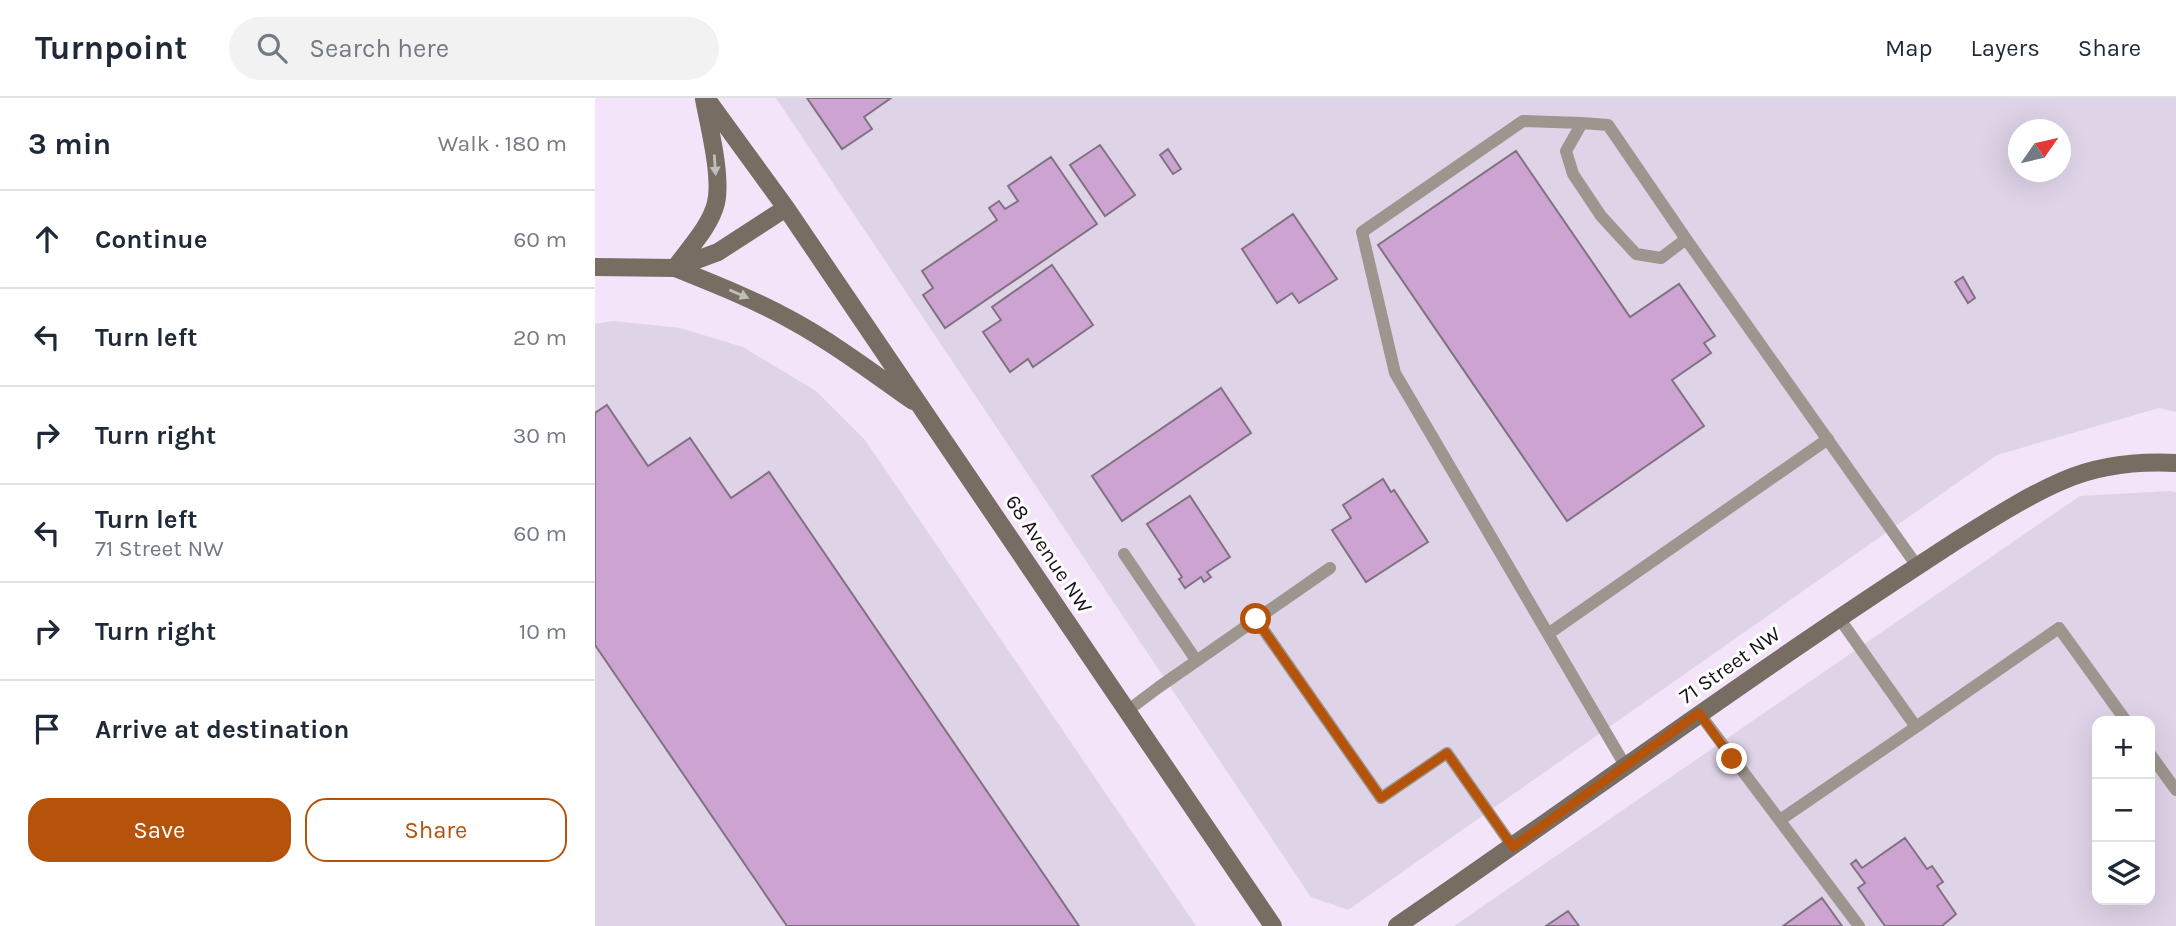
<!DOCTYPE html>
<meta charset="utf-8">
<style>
:root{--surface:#fff;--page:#f2f2f3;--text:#1f2937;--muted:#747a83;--line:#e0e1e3;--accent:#b45309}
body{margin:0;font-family:Karla,sans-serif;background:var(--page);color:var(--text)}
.controls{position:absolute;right:21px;bottom:21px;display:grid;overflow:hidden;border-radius:14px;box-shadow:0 7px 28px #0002}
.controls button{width:63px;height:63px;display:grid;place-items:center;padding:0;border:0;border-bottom:2px solid var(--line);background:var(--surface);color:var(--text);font:35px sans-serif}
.compass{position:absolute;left:1413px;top:21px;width:63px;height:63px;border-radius:50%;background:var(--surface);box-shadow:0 7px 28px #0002;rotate:56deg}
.stop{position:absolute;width:21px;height:21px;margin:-16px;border:5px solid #b45309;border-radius:50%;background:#fff}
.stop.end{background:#b45309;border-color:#fff;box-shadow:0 2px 7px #0008}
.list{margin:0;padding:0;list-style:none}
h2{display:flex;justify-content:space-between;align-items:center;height:91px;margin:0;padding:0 28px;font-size:30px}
h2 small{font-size:23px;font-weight:400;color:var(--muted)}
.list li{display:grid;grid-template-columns:46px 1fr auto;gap:21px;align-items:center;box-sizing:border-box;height:98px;padding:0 28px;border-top:2px solid var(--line)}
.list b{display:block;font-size:26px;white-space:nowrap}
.list p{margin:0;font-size:23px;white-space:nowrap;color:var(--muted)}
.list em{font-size:23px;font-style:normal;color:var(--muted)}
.actions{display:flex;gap:14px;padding:21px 28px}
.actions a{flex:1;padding:16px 0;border:2px solid var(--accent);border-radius:21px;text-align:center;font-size:24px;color:var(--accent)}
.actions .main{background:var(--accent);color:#fff}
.icon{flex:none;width:38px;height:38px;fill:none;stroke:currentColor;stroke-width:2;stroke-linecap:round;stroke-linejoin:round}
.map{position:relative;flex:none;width:1581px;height:828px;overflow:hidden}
header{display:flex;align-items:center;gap:42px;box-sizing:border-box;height:98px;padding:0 35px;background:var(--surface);border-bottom:2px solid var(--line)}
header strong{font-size:33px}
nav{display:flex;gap:38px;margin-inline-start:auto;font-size:24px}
.search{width:490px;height:63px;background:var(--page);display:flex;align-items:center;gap:18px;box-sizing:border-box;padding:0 24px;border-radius:38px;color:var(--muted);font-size:26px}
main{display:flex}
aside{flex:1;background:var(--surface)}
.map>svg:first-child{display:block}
</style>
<header>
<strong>Turnpoint</strong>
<div class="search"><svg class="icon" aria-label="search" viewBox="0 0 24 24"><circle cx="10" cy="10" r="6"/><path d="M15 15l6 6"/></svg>Search here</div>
<nav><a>Map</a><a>Layers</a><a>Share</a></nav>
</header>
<main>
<aside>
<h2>3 min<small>Walk · 180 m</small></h2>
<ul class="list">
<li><svg class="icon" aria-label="ahead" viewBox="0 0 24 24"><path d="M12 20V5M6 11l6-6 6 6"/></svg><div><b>Continue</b></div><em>60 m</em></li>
<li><svg class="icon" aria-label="left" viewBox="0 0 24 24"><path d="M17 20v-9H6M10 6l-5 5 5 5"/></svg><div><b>Turn left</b></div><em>20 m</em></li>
<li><svg class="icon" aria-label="right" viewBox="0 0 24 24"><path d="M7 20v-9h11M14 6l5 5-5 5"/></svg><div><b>Turn right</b></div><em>30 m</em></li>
<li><svg class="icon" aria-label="left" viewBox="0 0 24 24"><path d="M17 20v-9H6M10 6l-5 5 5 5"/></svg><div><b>Turn left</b><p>71 Street NW</p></div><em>60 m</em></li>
<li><svg class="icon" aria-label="right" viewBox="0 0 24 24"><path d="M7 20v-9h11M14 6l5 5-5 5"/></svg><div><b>Turn right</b></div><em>10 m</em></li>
<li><svg class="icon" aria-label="arrive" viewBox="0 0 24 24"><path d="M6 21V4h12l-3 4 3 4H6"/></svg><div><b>Arrive at destination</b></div></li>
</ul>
<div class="actions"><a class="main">Save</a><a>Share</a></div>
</aside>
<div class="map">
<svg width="1581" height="828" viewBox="0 0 1581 828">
<rect width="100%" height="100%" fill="#f3e4f9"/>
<!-- industrial -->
<path fill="#dfd3e7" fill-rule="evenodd" d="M181,0H1581V314L1564,310L1402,357L753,812L716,799ZM1423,32H1465V74H1423Z
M18,223L85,230L148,249L221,293L270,342L601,828H0V226Z
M1575,393L1581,394V828H859L1485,398ZM1502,623H1555V802H1502Z"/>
<!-- building -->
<path fill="#cda4d1" stroke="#817282" stroke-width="2" d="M212,0H296L269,19L277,31L247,51Z
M505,47L540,97L510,118L475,67Z
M573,51L586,71L578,76L565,57Z
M921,53L1035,219L1084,186L1120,238L1109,245L1116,255L1077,282L1109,328L972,423L783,147Z
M456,59L502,126L350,230L328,197L338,190L327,173L402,122L394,110L404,103L410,111L423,103L413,88Z
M698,116L742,181L704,205L697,195L682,205L647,151Z
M457,167L498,227L438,269L433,261L415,274L388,234L406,222L397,209Z
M1368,179L1380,200L1373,205L1360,184Z
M626,290L656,335L527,423L497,378Z
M12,307L53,368L95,340L136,400L174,374L484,828H192L0,547V315Z
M788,381L796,394L799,392L833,444L771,484L737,432L756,420L748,407Z
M595,398L635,459L612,474L616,479L609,484L606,479L590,490L584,481L587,479L552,426Z
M1310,740L1332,771L1337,768L1348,784L1342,788L1361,816L1347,828H1290L1263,790L1270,785L1256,766L1261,762L1267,770Z
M1227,800L1247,828H1188Z
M973,813L984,828H951Z"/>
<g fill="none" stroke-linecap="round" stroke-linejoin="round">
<!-- lane -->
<path stroke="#9c968e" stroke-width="12" d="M987,25L928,23L767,134L800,275L1031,669
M1091,141L1066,160L1041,156L1006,118L978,76L971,53L987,25L1013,27L1091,141L1322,468
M529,456L601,562
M1244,520L1321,629L1464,530L1531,623
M661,521L786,700L852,655L918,749
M953,536L1233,341
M532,613L564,589L735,470
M1104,615L1264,828
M1555,656L1581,692
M1185,722L1321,629"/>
<!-- secondary -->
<path stroke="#776d62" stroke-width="18" d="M111,0L191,110L678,828
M0,169L80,170L123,154L191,110
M80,170C120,186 160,202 198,223C240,246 278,275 318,303
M80,170C94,150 115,129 121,105C127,78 114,28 109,1
M802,828C944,731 1082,630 1224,534C1269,503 1315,473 1361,443C1395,422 1430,399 1467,383C1503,367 1542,363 1581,365"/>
</g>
<!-- one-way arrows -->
<defs><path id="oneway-solid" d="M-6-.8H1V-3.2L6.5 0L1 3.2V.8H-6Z" transform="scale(1.75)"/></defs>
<g fill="#c2bdb8">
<use href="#oneway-solid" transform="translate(120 67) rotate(86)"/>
<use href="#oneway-solid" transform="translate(144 196) rotate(23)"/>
</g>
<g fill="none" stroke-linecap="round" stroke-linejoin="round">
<!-- route -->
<path stroke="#b45309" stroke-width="9" d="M661,521L786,700L852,655L918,749L1104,615L1137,661"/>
</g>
<g text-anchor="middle" stroke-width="6" stroke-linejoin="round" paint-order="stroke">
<!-- street labels -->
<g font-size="21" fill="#171219" stroke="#fff">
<text transform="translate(454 456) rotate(56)" y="7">68 Avenue NW</text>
<text transform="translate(1135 567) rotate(-35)" y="7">71 Street NW</text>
</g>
</g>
</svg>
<div class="controls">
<button>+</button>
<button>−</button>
<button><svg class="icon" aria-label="layers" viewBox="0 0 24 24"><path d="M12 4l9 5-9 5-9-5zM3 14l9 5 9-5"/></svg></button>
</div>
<svg class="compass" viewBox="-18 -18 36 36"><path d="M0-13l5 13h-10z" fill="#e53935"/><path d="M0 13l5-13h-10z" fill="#747a83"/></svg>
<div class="stop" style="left:661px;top:521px"></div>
<div class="stop end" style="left:1137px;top:661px"></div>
</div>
</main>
